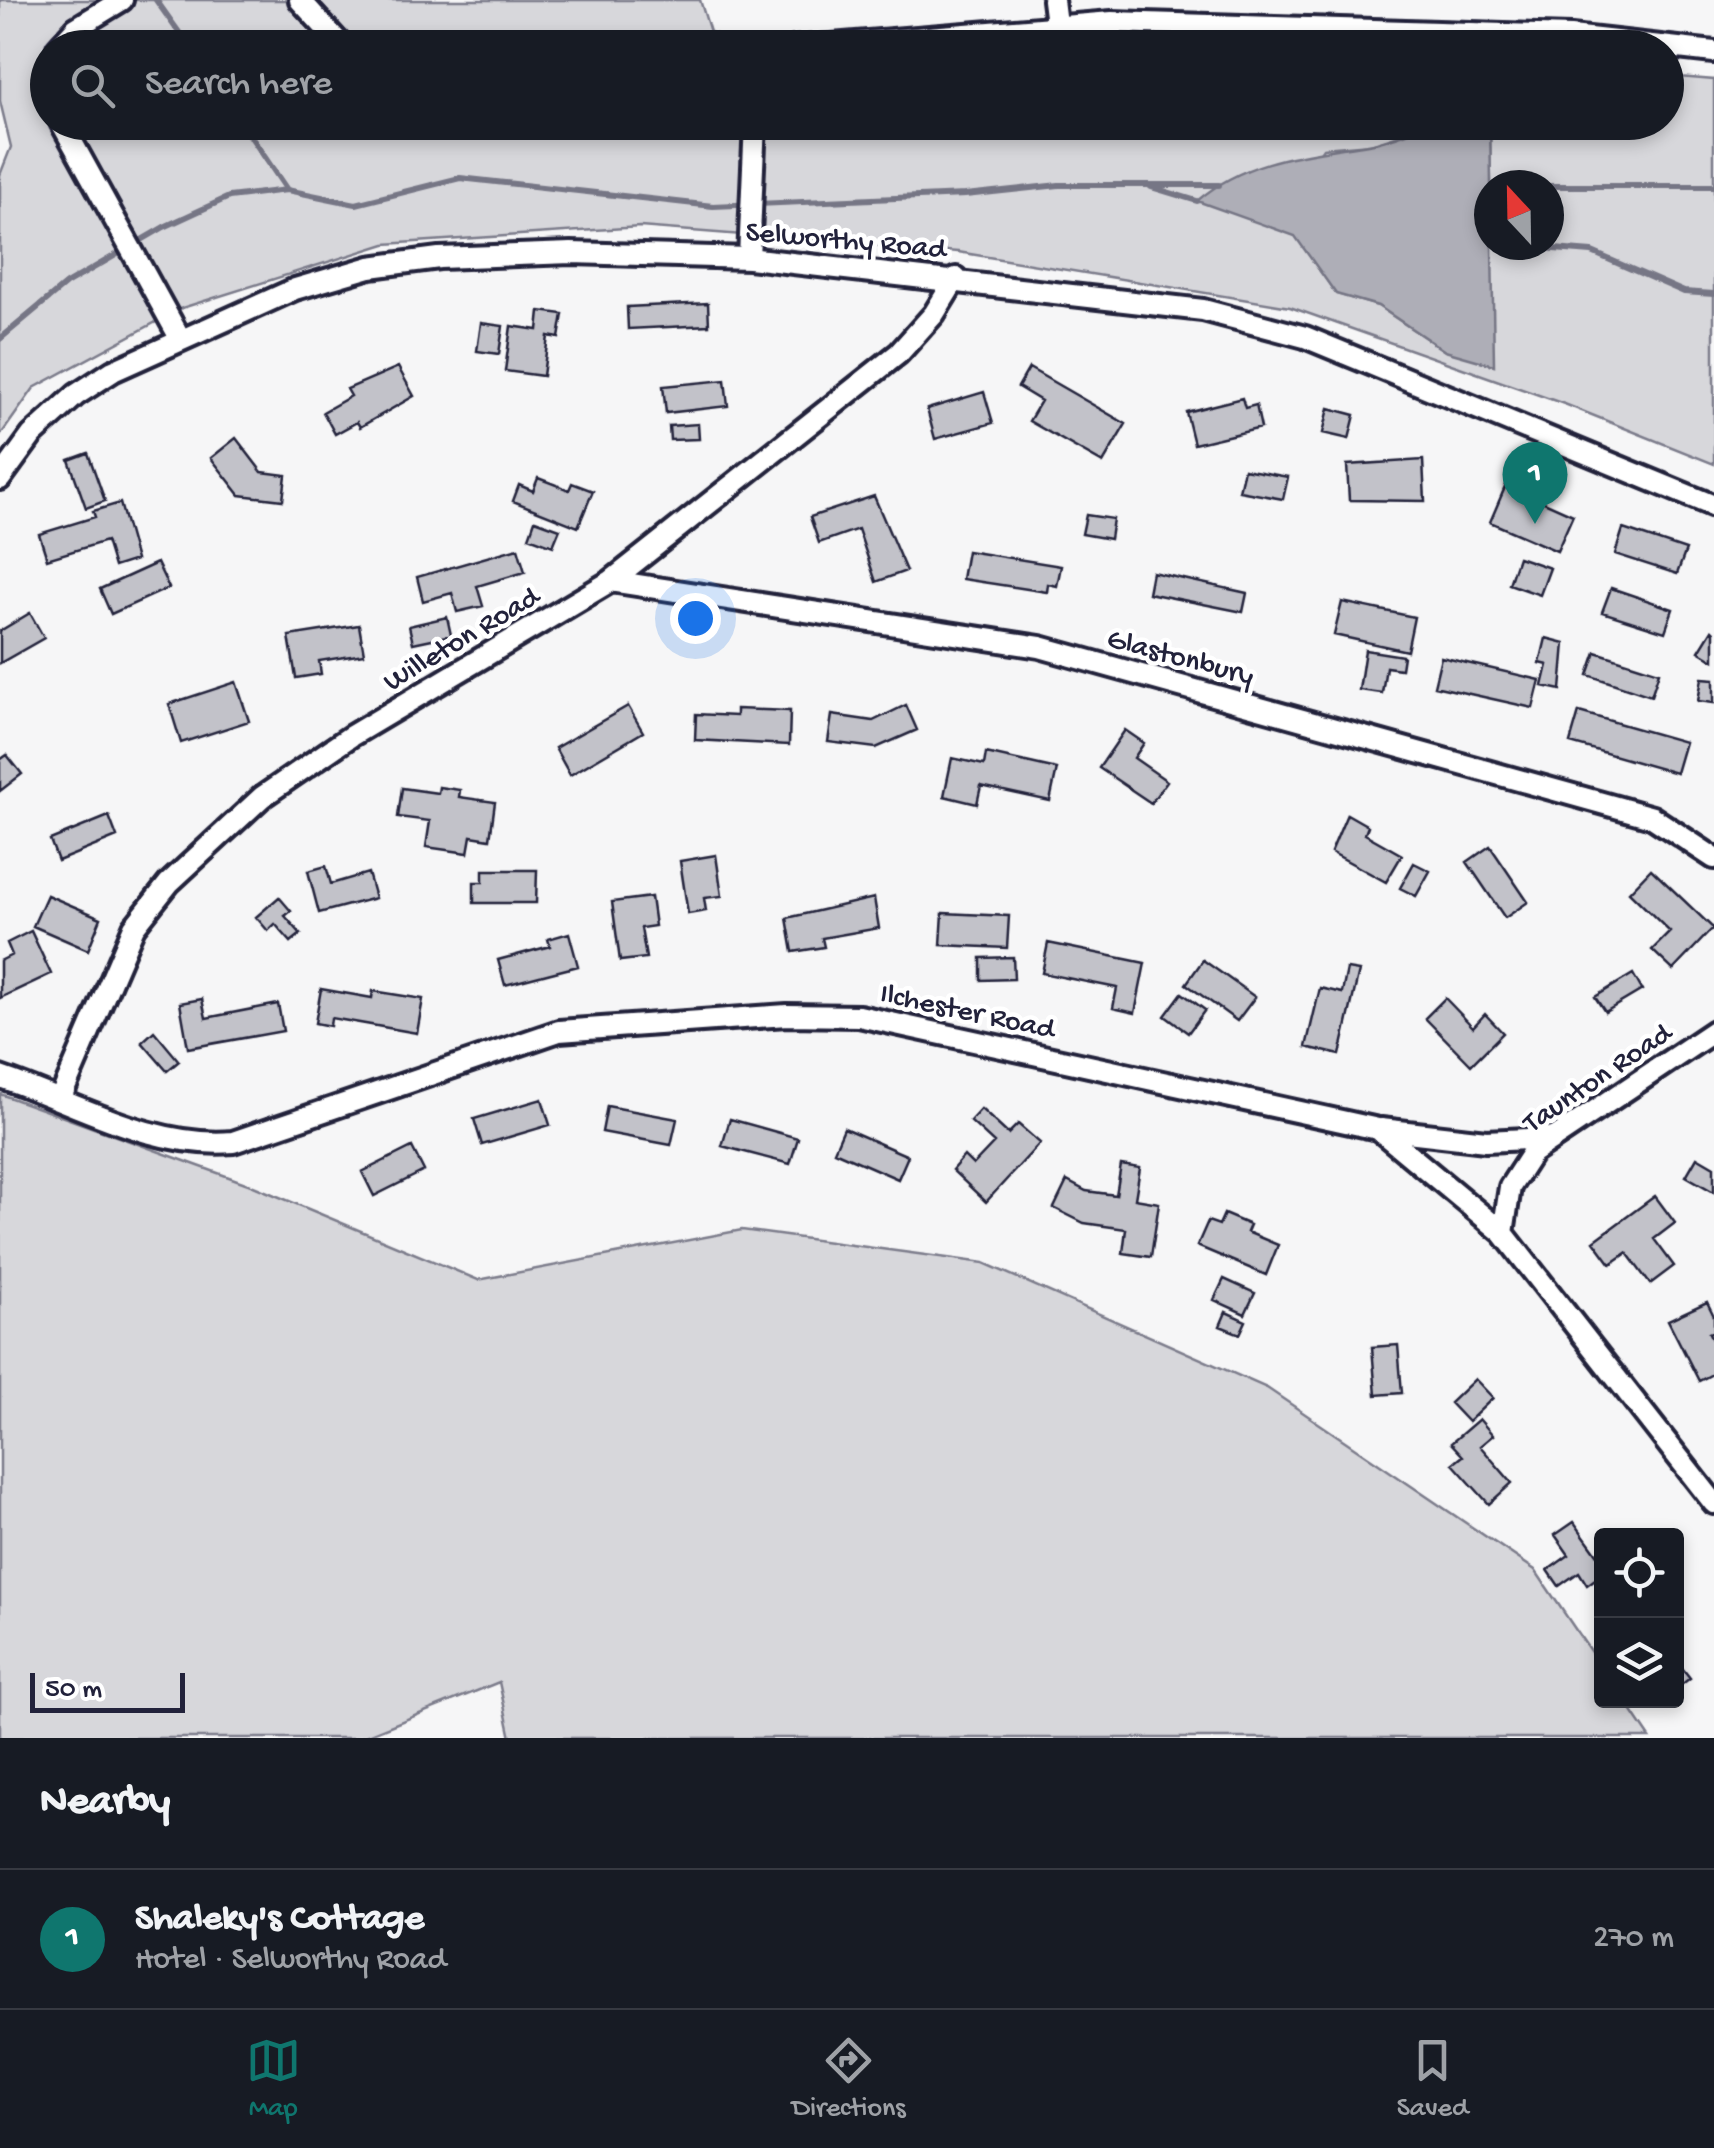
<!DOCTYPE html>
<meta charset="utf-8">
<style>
:root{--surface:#171b24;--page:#242831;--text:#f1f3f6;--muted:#9ea1a6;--line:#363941;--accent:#0f766e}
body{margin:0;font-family:"Gochi Hand",sans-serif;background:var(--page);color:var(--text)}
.controls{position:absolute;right:30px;bottom:30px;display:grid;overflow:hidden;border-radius:10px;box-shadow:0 5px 15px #0003}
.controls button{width:90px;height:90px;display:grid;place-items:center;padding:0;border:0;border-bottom:2px solid var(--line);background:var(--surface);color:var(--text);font:50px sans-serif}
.compass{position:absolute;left:1474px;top:170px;width:90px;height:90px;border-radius:50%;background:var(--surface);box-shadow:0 5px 15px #0003;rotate:338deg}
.scale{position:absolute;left:30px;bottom:25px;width:155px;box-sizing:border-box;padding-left:10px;border:5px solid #22223b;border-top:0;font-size:28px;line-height:35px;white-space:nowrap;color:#22223b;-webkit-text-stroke:8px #fff;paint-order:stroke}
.you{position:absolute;left:695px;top:618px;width:35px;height:35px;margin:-25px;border:8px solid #fff;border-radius:50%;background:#1a73e8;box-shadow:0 0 0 15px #1a73e833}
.badge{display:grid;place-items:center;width:65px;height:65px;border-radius:50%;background:var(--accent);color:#fff;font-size:32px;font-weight:700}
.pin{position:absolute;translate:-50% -82px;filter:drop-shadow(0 2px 5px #0008)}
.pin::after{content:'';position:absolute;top:52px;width:35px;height:30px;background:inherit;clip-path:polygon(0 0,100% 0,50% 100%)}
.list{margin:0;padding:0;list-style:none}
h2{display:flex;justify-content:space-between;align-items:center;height:130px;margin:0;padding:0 40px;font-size:42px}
h2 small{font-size:32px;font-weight:400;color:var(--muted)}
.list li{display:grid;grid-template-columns:65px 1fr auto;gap:30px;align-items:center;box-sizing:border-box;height:140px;padding:0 40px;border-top:2px solid var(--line)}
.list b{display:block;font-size:38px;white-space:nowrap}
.list p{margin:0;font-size:32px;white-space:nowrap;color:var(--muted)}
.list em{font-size:32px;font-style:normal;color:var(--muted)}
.icon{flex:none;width:55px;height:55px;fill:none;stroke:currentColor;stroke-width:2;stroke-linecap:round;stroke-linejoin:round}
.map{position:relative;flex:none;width:1714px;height:1738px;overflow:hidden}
.search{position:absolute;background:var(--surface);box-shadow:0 5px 15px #0003;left:30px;right:30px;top:30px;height:110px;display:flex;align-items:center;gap:25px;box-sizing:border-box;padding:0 35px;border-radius:55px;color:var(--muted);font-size:38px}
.sheet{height:270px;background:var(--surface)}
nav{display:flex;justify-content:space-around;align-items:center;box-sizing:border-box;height:140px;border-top:2px solid var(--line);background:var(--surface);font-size:28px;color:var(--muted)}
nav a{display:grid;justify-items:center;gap:5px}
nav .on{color:var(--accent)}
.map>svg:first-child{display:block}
</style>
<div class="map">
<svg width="1714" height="1738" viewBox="0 0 1714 1738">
<rect width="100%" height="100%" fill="#f6f6f7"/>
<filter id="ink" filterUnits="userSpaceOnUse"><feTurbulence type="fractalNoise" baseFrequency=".01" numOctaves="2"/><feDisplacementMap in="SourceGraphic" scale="20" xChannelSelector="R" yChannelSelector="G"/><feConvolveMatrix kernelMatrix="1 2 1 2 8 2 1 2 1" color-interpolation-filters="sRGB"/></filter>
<g filter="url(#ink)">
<!-- green -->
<path fill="#d7d7db" stroke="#7c7c8b" stroke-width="2.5" d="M0,0H700L710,32L753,47L48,48V122L1436,123L1371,144L1323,148L1269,225L1296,236L1336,294L1378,306L1445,351L1492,245H1549V185H1491L1490,123L1666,122L1667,76L1714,80V464L1567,405L1290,307L958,252L640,227L385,244L182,308L34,388L0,436V175L11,147L0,101Z
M1182,41L1270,47H1110Z
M0,1094L251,1185L478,1280L742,1230L984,1263L1267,1388L1535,1570L1601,1667L1602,1700L1625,1701L1650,1738H511L499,1682L360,1738H0Z"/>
<!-- water -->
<path fill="#aeaeb7" stroke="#767685" stroke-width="2.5" d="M1436,122L1490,123L1494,365L1445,351L1378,306L1336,294L1295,236L1197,201C1247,158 1306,154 1368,144C1390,141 1414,130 1436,122Z"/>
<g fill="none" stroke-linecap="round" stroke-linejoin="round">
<!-- stream -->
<path stroke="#767685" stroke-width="6" d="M156,0L190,48
M241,122L287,190
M1549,186H1714
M1151,187L1197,201
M1504,245L1592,252L1684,292L1714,294
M0,339L66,284L164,227L229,197L287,190L356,204L460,178L713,206L965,195L1059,185H1219"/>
</g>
<!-- building -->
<path fill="#c2c2c9" stroke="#22223b" stroke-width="2.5" d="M708,303L709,325L628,329L627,307Z
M540,311L563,314L559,338L548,336L543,376L505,371L511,326L538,330Z
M481,323L503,326L499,354L477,351Z
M398,367L414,396L360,427L357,422L335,434L323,412L351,396L347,389Z
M1029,368L1126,424L1103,463L1029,421L1041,401L1018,387Z
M725,380L728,406L666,413L663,386Z
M984,392L993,423L935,439L927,409Z
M1242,398L1245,408L1256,405L1261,428L1194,444L1186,412Z
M1329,408L1355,415L1349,439L1323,433Z
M698,424L699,439L670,440L669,426Z
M236,438L262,472L286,475L283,500L240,495L211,458Z
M88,453L105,501L86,508L69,460Z
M1423,460L1425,501L1349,500L1347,465Z
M1244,469L1288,477L1283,499L1239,491Z
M538,478L569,490L572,483L593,491L578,527L513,501L519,485L533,491Z
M1506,485L1573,515L1557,551L1490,522Z
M874,496L906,571L876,582L858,529L819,543L810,517Z
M120,503L136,560L114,567L106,541L47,559L39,534L95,517L93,511Z
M1086,515L1113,519L1110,539L1082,534Z
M535,520L560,529L553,546L529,537Z
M1623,529L1686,550L1677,574L1615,554Z
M518,548L525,572L477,586L483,606L457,612L452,593L423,601L417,577Z
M967,551L1061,566L1057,586L1048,584L1047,592L962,579Z
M1518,557L1550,568L1540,595L1509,584Z
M157,563L169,588L111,614L100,589Z
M1152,572L1247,593L1243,612L1148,593Z
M1611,588L1673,609L1665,632L1602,612Z
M1342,602L1414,617L1407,651L1334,635Z
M30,613L44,638L0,663V631Z
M447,617L451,635L413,643L409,626Z
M359,625L364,654L319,661L321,674L296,678L289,636Z
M1712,630L1714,632V660L1699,651Z
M1546,638L1565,643L1561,690L1543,686L1548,665L1540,663Z
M1365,650L1403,656L1401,669L1386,667L1382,693L1359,690Z
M1596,652L1659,672L1651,696L1588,675Z
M1441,657L1540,680L1533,708L1434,686Z
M1702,678L1714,679V703L1698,701Z
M236,682L249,721L181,743L169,704Z
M906,705L917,730L876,748L828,742L832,715L873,721Z
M628,706L643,732L570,775L555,748Z
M736,709L790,711L789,745L695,740L696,714L736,716Z
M1579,712L1685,742L1676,773L1570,743Z
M1125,730L1144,743L1134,758L1167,781L1151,803L1099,768Z
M986,753L1057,769L1050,801L981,786L977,804L944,796L952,758L984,765Z
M7,755L22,774L0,791V760Z
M439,787L460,790L459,797L495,802L490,839L471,836L468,853L426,847L430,821L398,817L402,788L438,793Z
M1347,814L1368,826L1365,834L1402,855L1386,882L1331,852Z
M109,816L117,837L58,861L50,840Z
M1490,846L1528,902L1505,918L1467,862Z
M716,855L722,896L704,898L706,911L688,914L680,861Z
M1414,863L1430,871L1416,896L1400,888Z
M326,866L331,884L368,873L375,898L319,913L308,871Z
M1651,869L1713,928L1673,970L1652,950L1670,932L1629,892Z
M483,870H537L536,903H474V882H483Z
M47,895L101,918L88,950L33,926Z
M279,897L291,911L285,916L301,934L291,942L275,924L268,931L256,917Z
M651,897L655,926L641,928L646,958L620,961L612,902Z
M874,898L879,928L822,938L824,947L793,952L787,918Z
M943,913L1009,916L1007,948L941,945Z
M31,931L51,974L0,998V961L12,955L7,943Z
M569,933L578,966L505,985L498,960L550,946L548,939Z
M1048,943L1145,963L1135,1013L1113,1008L1117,988L1042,973Z
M1013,957L1014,979L981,980V958Z
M1203,960L1255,997L1237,1021L1186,984Z
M1347,969L1359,971L1340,1055L1306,1047L1320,988L1342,993Z
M1633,974L1642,990L1605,1012L1595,997Z
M321,989L372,998L373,991L423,999L417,1033L331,1018L330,1026L315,1023Z
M1182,993L1205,1010L1188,1033L1165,1016Z
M1445,998L1473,1027L1485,1014L1503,1033L1471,1065L1425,1018Z
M202,999L206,1018L278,1004L283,1031L188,1048L180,1003Z
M154,1031L179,1061L167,1071L142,1042Z
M542,1099L550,1125L482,1145L474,1119Z
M607,1106L677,1119L671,1145L602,1132Z
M981,1109L1008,1134L1018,1124L1040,1143L986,1202L952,1170L964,1156L973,1165L994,1143L970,1121Z
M730,1119L798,1138L790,1164L722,1146Z
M844,1128L908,1156L898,1179L834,1151Z
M412,1147L424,1171L374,1196L362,1172Z
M1697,1157L1714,1167V1192L1686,1176Z
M1121,1165L1140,1168L1135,1199L1159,1203L1151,1257L1123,1253L1126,1229L1084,1223L1054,1208L1067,1181L1086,1191L1116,1195Z
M1655,1196L1675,1223L1654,1239L1674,1266L1650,1284L1627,1253L1611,1264L1594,1241Z
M1224,1214L1250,1225L1247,1232L1278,1245L1266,1275L1197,1246L1208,1221L1219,1225Z
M1224,1279L1255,1293L1245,1314L1214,1300Z
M1707,1302L1714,1316V1331L1709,1333L1714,1344V1373L1699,1381L1668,1320Z
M1226,1312L1246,1321L1240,1334L1220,1326Z
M1398,1345L1402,1393L1376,1395L1372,1347Z
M1475,1379L1493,1398L1468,1422L1450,1403Z
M1479,1419L1493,1435L1480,1446L1512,1483L1489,1504L1453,1464L1463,1456L1451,1443Z
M1574,1522L1602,1561V1574L1587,1585L1579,1572L1559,1586L1548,1570L1569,1555L1555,1535Z
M1676,1660L1690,1678L1676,1689Z"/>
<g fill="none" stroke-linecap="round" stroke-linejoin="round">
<defs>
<path id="street" d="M300,0L344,48
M1053,0L1056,24
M58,48L76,28L122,0
M795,48L1112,22L1571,36L1714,52
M48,76V77
M61,122L180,338
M749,258L755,122
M0,479L32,435L76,395L113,371L295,289L370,267L439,258L571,253L749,258L1203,310L1305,337L1714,506
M611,581L1040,647L1652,817L1714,858
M0,1077C75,1102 152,1149 233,1142L559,1031L787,1015L859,1016L1378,1129L1503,1233L1714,1503
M61,1097L134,927L169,883L262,797L351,736L611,581L899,353L934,314L956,278
M1381,1129L1486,1141L1548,1138
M1503,1233L1510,1187L1532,1153L1714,1031"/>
</defs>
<!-- street casing -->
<use href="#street" stroke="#22223b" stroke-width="28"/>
<!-- street -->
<use href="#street" stroke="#fff" stroke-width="20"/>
</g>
</g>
<g text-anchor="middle" stroke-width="9" stroke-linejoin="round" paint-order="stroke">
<!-- street labels -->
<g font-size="30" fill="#22223b" stroke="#fff">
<text transform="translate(846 238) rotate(5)" y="10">Selworthy Road</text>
<text transform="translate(460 637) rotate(-31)" y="10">Willeton Road</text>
<text transform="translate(1181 655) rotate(15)" y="10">Glastonbury</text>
<text transform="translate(968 1009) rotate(12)" y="10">Ilchester Road</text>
<text transform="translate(1596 1076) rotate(-34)" y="10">Taunton Road</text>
</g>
</g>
</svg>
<div class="controls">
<button><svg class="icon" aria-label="locate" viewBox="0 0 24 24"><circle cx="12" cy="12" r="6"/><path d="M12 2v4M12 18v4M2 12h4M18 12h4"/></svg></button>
<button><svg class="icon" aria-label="layers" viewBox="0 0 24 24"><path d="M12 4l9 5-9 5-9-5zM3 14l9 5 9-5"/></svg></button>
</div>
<svg class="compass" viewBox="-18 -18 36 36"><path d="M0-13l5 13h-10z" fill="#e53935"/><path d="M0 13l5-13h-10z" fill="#9ea1a6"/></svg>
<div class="scale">50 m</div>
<div class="you"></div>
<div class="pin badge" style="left:1535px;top:524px">1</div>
<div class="search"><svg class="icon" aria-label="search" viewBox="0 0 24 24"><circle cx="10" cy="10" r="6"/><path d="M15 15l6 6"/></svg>Search here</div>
</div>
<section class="sheet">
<h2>Nearby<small></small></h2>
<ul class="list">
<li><span class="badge">1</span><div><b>Shaleky's Cottage</b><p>Hotel · Selworthy Road</p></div><em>270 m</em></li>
</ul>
</section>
<nav>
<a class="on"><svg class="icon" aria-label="map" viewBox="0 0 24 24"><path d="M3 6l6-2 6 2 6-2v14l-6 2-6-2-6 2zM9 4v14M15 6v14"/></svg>Map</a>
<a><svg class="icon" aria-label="directions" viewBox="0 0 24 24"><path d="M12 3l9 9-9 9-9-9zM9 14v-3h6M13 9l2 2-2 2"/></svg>Directions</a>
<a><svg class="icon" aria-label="saved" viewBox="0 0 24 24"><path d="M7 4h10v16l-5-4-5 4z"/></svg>Saved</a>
</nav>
